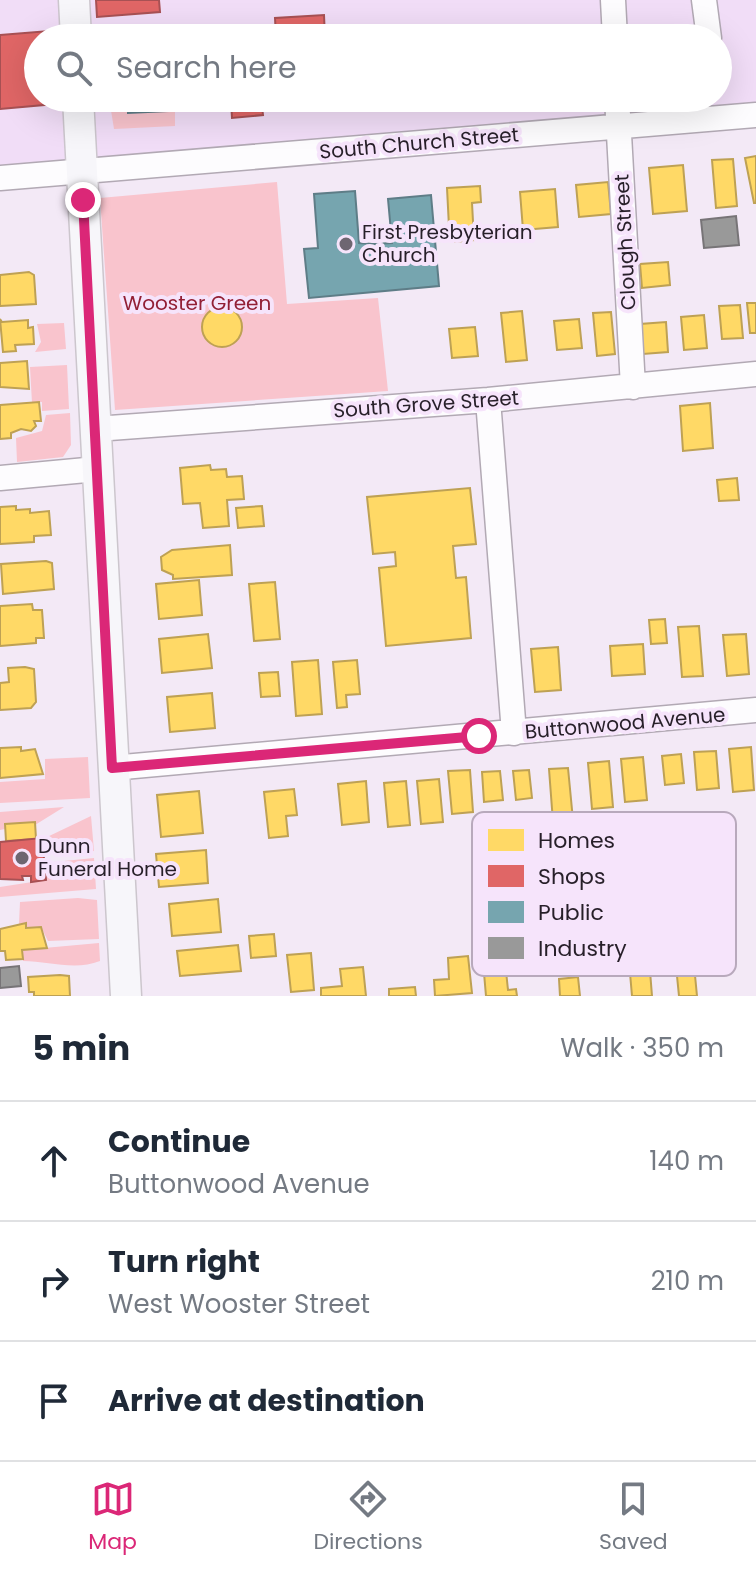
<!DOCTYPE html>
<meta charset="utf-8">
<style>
:root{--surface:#fff;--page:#f2f2f3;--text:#1f2937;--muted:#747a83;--line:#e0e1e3;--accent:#db2777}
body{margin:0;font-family:Poppins,sans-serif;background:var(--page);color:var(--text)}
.stop{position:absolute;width:24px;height:24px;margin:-18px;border:6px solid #db2777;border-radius:50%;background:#fff}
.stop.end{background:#db2777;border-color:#fff;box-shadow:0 2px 8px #0008}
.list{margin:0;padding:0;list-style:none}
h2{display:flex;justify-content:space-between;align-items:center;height:104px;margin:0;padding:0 32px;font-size:34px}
h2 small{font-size:26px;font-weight:400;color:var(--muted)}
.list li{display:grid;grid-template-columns:52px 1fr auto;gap:24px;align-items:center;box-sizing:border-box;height:120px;padding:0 32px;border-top:2px solid var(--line)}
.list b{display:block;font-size:30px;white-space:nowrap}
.list p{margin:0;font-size:26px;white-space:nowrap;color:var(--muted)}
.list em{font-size:26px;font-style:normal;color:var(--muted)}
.icon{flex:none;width:44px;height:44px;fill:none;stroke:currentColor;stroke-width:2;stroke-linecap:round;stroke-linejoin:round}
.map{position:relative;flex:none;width:756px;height:996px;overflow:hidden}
.search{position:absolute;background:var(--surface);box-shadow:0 8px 32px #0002;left:24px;right:24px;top:24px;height:88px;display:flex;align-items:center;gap:20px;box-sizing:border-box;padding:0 28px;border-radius:44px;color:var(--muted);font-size:30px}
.sheet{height:464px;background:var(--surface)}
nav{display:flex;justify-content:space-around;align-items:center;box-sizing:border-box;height:112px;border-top:2px solid var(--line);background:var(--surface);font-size:22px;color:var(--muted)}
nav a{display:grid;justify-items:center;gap:4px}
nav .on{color:var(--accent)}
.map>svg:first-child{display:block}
</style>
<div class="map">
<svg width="756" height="996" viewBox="0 0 756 996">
<rect width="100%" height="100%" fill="#f3e9f6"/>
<!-- built -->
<path fill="#f1ddf7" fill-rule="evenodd" d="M0,0H756V115L0,178ZM38,38H718V98H38Z"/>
<!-- green -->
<path fill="#f9c4cd" d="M109,98H128L129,113L175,111V126L114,129Z
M277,182L287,304L378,298L388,391L115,410L100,198Z
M64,323L66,349L35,352L41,342L37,324Z
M67,365L69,409L42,411V402L32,403L30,367Z
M70,413L71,445L63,457L17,462L16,438L42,431L46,415Z
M88,757L90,798L0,803V782L45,779V759Z
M64,807L35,825L34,822L6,824L5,829L0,830V812Z
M91,816L94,851L54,855L45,838Z
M94,858L96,889L0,897V887L45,880L44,863Z
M78,898L97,900L99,939L48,941L41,927L26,928V923L19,924L20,902Z
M99,943L100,961C75,971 48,961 23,961L22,950Z"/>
<!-- homes -->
<path fill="#ffd966" stroke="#bea154" stroke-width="2" d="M756,156V203H754L745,158Z
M733,159L737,206L716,208L712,160Z
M683,165L687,211L653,214L649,168Z
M608,182L611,214L579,217L576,185Z
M480,186L481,202L472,203L474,240L455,242L454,227H449L447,188Z
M555,189L558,227L523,230L520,192Z
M668,262L670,285L642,288L640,264Z
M29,272L34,275L36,304L0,306V275Z
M747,303H756V333H750Z
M740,305L743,338L722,339L719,306Z
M202 327a20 20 0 1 1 40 0a20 20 0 1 1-40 0Z
M522,311L527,360L506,362L501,313Z
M611,312L615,354L597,356L593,313Z
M704,315L707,348L684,350L681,317Z
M0,319L2,322L28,320V328L33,327L34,344L15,345L16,351L3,352Z
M579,319L582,348L557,350L554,321Z
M666,322L668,352L643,354L640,324Z
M475,327L478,356L452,358L449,329Z
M27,361L29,389L0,387V363Z
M39,402L41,421H34L36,426L31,431L21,429L11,433V438L0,439V405Z
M710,403L713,448L683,451L680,406Z
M210,465L211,470L226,469L227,477L242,476L244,499L227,500L229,526L203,528L200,503L183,504L180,468Z
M737,478L739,500L719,501L717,480Z
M470,488L476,544L453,546L456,578L466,577L471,638L386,646L379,568L396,566L395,552L373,554L367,497Z
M16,506V510L30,509V513L49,511L51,535L34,536V542L0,544V507Z
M262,506L264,526L238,528L236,508Z
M230,545L232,575L173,579V575L162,570L161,557L172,550Z
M46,561L52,563L54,589L3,594L1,564Z
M199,580L202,615L159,619L156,584Z
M275,582L280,639L254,641L249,584Z
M32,604L33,610H42L44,638H36V643L0,646V606Z
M665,619L667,643L651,644L649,620Z
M699,626L703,676L682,677L678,627Z
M208,634L212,668L162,673L159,639Z
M746,634L749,674L727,676L723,635Z
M643,644L645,674L612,676L610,646Z
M558,647L561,690L535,692L531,649Z
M318,660L322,714L296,716L292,662Z
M357,660L360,694L346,695L347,707L337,708L333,662Z
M25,667L34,669L36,702L31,708L0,710V683L9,682L8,668Z
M278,672L280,696L261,697L259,673Z
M212,693L215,728L170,732L167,697Z
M21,747V751L35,749L43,774L0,778V748Z
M751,747L754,790L733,792L729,749Z
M716,751L719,788L697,790L694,752Z
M681,754L684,783L665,785L662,756Z
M643,757L647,800L625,802L621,759Z
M609,761L613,807L592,809L588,763Z
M568,768L573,820L553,822L549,769Z
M470,770L473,812L452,814L448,771Z
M529,770L532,798L516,800L513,771Z
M500,771L503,800L484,802L482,772Z
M439,779L443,822L421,824L417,781Z
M366,781L369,822L342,825L338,784Z
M406,781L410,825L388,827L384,783Z
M294,789L297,815L286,816L288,836L269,838L264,792Z
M199,791L203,833L161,837L157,795Z
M35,822L36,839L6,841L5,824Z
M206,850L208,883L159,887L156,854Z
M218,899L221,932L172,936L169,904Z
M26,923V928L41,927L47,948L22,950L23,959L6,960L5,951H0V929Z
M274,934L276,956L251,958L249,936Z
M238,945L241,971L180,976L177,951Z
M311,953L314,990L291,992L287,955Z
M468,956L472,993L435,996L434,980L449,979L448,958Z
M694,965L697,996H679L676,966Z
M363,967L366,996H321V988L342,986L340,969Z
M506,971L508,990L516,989L517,996H486L484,973Z
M650,971L652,996H632L630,973Z
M60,975L69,976L70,996H34V992H29L28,977Z
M578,977L580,996H560L559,979Z
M415,987L416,996H389V989Z"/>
<!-- shops -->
<path fill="#e06666" stroke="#a85154" stroke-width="2" d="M96,0H159L160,12L97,17Z
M324,15L325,38H276L275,18Z
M49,31L50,38H38V98H54L55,104L0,109V35Z
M253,98H261L263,115L232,118L231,101Z
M42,838L46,880L31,882V876H22L23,880L0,879V842Z"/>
<!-- public -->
<path fill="#76a5af" stroke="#5e7d87" stroke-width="2" d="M128,98H209L210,109L128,113Z
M355,191L359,243L373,244L392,243L388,199L431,195L439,286L309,298L304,249L318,248L314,194Z"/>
<!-- industry -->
<path fill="#999" stroke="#777477" stroke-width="2" d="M736,216L739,245L704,248L701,220Z
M19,966L21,986L0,988V968Z"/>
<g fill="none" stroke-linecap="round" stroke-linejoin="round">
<defs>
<path id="minor" d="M613,0L615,38
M704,0L709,38
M617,98L633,387
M0,178L756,115
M488,400L514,733
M96,429L488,400L756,374
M0,478L97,469
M112,768L756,710"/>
<path id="major" d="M74,0L76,38
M78,98L126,996"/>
</defs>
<!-- minor casing -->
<use href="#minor" stroke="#b2a9b4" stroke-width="27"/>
<!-- major casing -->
<use href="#major" stroke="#ccc6cd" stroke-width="33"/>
<!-- minor -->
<use href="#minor" stroke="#fdfcfe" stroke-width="24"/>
<!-- major -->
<use href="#major" stroke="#f7f6fa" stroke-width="30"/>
</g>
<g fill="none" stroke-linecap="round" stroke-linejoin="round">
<!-- route -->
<path stroke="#db2777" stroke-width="10" d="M83,200L112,768L479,736"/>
</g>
<!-- markers -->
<g fill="#6e6671" stroke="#f6e4fb" stroke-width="3">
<circle cx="346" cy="244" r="8"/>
<circle cx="22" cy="858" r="8"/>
</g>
<g text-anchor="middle" stroke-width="8" stroke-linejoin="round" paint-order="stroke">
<!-- street labels -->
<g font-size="20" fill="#271f29" stroke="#f6e4fb">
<text transform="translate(419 143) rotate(-5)" y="7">South Church Street</text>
<text transform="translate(625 242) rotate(-93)" y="7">Clough Street</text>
<text transform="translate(426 404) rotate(-4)" y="7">South Grove Street</text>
<text transform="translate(625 723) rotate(-5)" y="7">Buttonwood Avenue</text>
</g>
<!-- poi labels -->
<g font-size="20" fill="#271f29" stroke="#f6e4fb" text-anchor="start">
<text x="362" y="239">First Presbyterian<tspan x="362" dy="23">Church</tspan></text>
<text x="38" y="853">Dunn<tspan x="38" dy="23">Funeral Home</tspan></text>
</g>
<!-- park labels -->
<g font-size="20" fill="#921f35" stroke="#f6e4fb">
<text x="197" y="310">Wooster Green</text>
</g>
</g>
<!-- legend -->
<rect x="472" y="812" width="264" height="164" rx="12" fill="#f6e4fb" stroke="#b8a9bc" stroke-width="2"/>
<rect x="488" y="829" width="36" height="22" fill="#ffd966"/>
<rect x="488" y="865" width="36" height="22" fill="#e06666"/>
<rect x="488" y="901" width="36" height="22" fill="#76a5af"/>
<rect x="488" y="937" width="36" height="22" fill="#999"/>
<g font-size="22" fill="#271f29">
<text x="538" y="848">Homes</text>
<text x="538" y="884">Shops</text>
<text x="538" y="920">Public</text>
<text x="538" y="956">Industry</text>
</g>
</svg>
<div class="stop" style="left:479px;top:736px"></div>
<div class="stop end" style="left:83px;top:200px"></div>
<div class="search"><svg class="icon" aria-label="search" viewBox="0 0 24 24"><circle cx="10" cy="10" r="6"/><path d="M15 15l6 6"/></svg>Search here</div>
</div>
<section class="sheet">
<h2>5 min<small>Walk · 350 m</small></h2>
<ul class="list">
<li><svg class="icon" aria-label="ahead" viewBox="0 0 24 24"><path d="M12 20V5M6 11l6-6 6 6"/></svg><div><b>Continue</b><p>Buttonwood Avenue</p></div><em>140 m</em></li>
<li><svg class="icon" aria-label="right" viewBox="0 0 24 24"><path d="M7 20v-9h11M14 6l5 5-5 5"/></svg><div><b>Turn right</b><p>West Wooster Street</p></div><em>210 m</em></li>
<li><svg class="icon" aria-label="arrive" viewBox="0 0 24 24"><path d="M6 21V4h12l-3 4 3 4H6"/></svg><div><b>Arrive at destination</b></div></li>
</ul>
</section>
<nav>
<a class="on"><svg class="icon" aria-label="map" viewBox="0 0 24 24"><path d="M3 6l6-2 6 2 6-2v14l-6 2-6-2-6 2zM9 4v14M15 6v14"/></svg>Map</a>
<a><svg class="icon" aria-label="directions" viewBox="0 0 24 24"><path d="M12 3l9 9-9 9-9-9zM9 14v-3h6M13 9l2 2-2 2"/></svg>Directions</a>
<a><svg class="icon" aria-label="saved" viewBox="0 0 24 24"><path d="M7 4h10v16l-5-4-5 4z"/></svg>Saved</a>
</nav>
